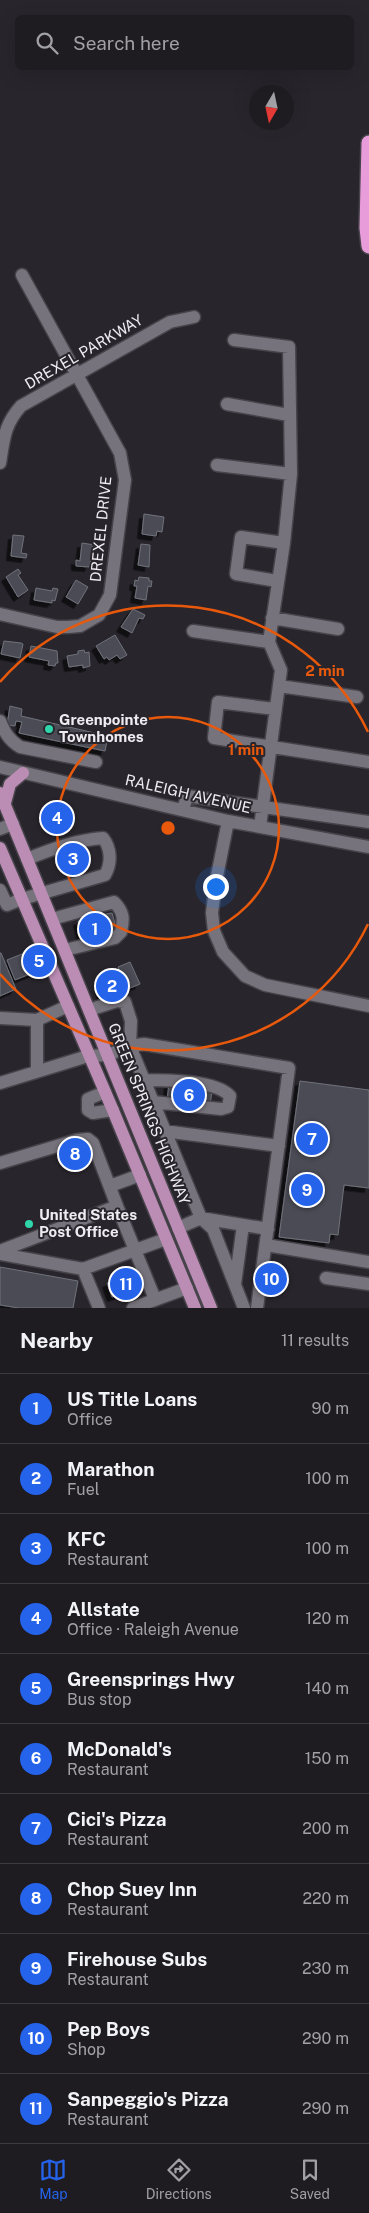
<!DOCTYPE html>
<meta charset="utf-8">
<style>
:root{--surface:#1e1c21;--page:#2b292e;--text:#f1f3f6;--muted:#a1a1a5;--line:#3c3a3f;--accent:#2563eb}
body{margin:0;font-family:"Public Sans",sans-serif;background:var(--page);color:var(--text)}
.compass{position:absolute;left:249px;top:85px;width:45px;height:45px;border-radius:50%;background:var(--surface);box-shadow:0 5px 20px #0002;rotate:189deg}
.you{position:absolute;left:215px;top:886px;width:18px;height:18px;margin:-12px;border:4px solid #fff;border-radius:50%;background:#1a73e8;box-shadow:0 0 0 8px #1a73e833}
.badge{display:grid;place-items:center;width:32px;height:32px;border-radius:50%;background:var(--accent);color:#fff;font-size:16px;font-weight:700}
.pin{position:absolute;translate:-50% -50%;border:2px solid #fff;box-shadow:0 1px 5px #0006}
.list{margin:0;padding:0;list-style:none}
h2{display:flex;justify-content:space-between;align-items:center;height:65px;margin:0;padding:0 20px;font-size:21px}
h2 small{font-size:16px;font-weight:400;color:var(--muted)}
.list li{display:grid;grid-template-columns:32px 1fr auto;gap:15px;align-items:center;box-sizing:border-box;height:70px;padding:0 20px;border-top:1px solid var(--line)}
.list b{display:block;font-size:19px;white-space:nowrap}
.list p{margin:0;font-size:16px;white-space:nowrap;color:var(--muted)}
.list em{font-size:16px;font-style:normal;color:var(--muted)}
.icon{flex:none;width:28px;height:28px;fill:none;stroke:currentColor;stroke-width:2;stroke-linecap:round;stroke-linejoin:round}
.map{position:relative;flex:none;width:369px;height:1308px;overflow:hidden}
.search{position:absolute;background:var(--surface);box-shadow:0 5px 20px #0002;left:15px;right:15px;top:15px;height:55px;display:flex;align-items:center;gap:12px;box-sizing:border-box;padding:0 18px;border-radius:8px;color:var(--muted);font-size:19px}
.sheet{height:835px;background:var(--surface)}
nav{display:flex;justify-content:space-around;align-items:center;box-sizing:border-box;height:70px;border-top:1px solid var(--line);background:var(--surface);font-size:14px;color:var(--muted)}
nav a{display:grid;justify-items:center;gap:2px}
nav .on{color:var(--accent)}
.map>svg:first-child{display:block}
</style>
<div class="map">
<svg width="369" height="1308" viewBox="0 0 369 1308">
<defs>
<filter id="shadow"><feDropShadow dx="-4.5" dy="4.5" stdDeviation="0" flood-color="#0009"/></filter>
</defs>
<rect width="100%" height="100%" fill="#28252c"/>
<!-- building -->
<path fill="#4b4c55" stroke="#70727b" filter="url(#shadow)" d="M144,514L164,517L162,532L157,531L156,536L142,534Z
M13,535L24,536L21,553L27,554L26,558L11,556Z
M82,543L95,545L89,567L76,566V560L80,561Z
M141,544L150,545L149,567L138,565Z
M18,569L21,573L18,575L28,590L18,597L6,577Z
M139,577L149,578V581H152L151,587L148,586L146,600L135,598L137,586H134L135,580L138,581Z
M76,580L88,587L78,604L66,597Z
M36,588L52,591L53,588L58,589L55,601L52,600V603L34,600Z
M133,609L145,615L143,619L139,618L132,633L121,627Z
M115,635L127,655L120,659L117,655L109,660L107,657L104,659L96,646Z
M4,641L21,643L23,644L20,658L1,654Z
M31,646L57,651L58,663H56L55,666L48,665L49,661L29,657Z
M84,650L85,653L89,652L90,666L83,668V665L69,667L67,656L78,654V651Z
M10,706L22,709L21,716L108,736L105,751L19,733L22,722L16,721L15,726L7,725Z
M112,913L116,927L115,930L82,938L78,921L93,918V916Z
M27,952L35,972L15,980L7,960Z
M0,953H1L16,989L0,996Z
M130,962L140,984L103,999L99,987L122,977L118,967Z
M300,1081L369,1090V1188L344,1185L338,1235L330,1234L329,1243L279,1237Z
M169,1084L212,1090L210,1106L167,1100Z
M0,1267L78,1281L73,1308H19L0,1305Z
M140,1271L145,1286L112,1297L107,1283Z"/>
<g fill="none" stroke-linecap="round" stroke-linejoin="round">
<defs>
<path id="minor" d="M234,340L289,347L291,474L284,543L269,642
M227,404L289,415
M0,463C4,439 4,425 21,406L170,322L194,317
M217,465L291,474
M277,581L236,574L241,537L284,543
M0,614L57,627H68L80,626L99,615L110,595L125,480L120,453L22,275
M272,618L338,629
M193,631L269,642L281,670L260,827
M279,686L357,697
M275,709L218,702L214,738L369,762
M0,721C5,733 9,740 20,747L96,762
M0,767L228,821L369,847
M183,810L187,796L369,822
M228,821L216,881L212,913L214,931L223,952L245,976L265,985L369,1006
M0,829L13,824
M0,890L7,905L22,899L105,875C112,863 111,848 103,838C76,840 52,849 27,859
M52,919L114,902C124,912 124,919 121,932L115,938L65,950
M89,1010L117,1001L125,1002L131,1021L130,1046L201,1218L213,1229L244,1308
M0,1018L37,1020V1071
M37,1020L68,1006
M144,1080C165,1080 216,1080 230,1096L228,1107L221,1109L153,1102
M0,1083L88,1056L108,1055L130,1046L144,1044L289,1068L257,1308
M105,1092L88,1099V1110L93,1113L113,1110
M164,1131L279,1146
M0,1163L77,1140L88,1139L93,1143L117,1206L0,1251
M110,1186L140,1175
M117,1206L155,1299
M178,1228L201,1218L268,1229
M266,1245L369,1262
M0,1254L83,1269
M326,1278L369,1284
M235,1284L243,1225
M99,1308L83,1269L166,1239
M133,1308L187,1288"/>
<path id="major" d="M0,793L211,1308
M5,803L10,784L23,773
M0,848L112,1108L195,1308"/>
<path id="highway" d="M369,143L367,228L369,246"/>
</defs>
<!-- minor casing -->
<use href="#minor" stroke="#46434a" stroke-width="15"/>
<!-- major casing -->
<use href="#major" stroke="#46434a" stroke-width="15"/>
<!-- highway casing -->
<use href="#highway" stroke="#46434a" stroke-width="18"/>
<!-- minor -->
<use href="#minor" stroke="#77737c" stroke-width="12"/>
<!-- major -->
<use href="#major" stroke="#bb8cb4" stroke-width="12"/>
<!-- highway -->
<use href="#highway" stroke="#e99cda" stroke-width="15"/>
</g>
<!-- distance rings -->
<g fill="none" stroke="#e8590c" stroke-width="2.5">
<circle cx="168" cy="828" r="111"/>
<path d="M368 924A222 222 0 0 1 0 974M0 682A222 222 0 0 1 368 732"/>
</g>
<!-- markers -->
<g fill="#2fd4aa" stroke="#28252c" stroke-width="2">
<circle cx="49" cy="729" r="5"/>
<circle cx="29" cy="1224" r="5"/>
</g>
<g text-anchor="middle" stroke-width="4" stroke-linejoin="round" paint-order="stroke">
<!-- street labels -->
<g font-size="15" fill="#efecf2" stroke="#28252c">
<text transform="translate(84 352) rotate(-30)" y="5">DREXEL PARKWAY</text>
<text transform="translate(101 529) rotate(-84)" y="5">DREXEL DRIVE</text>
<text transform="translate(188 794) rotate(13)" y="5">RALEIGH AVENUE</text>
<text transform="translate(149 1114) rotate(68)" y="5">GREEN SPRINGS HIGHWAY</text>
</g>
<!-- poi labels -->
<g font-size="15" font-weight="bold" fill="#efecf2" stroke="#28252c" text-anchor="start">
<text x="59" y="725">Greenpointe<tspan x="59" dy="17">Townhomes</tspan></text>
<text x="39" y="1220">United States<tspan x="39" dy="17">Post Office</tspan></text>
</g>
</g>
<circle cx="168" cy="828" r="8" fill="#e8590c" stroke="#28252c" stroke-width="2.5"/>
<g font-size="15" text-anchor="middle" font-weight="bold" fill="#e8590c" stroke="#28252c" stroke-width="4" stroke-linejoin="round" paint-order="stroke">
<text x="325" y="676">2 min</text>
<text x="246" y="755">1 min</text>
</g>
</svg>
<svg class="compass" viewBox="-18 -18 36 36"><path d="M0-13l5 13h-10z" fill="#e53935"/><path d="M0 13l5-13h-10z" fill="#a1a1a5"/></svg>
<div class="you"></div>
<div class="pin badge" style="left:95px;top:929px">1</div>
<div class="pin badge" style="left:112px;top:986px">2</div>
<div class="pin badge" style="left:73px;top:859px">3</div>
<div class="pin badge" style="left:57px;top:818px">4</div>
<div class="pin badge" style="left:39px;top:961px">5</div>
<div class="pin badge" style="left:189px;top:1095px">6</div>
<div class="pin badge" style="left:312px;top:1139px">7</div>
<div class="pin badge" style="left:75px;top:1154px">8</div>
<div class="pin badge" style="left:307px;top:1190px">9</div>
<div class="pin badge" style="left:271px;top:1279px">10</div>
<div class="pin badge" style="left:126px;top:1284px">11</div>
<div class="search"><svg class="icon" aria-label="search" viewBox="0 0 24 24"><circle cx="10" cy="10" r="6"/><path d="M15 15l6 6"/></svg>Search here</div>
</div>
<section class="sheet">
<h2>Nearby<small>11 results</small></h2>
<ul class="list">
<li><span class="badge">1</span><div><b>US Title Loans</b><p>Office</p></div><em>90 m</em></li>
<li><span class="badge">2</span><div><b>Marathon</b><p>Fuel</p></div><em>100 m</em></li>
<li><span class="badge">3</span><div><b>KFC</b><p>Restaurant</p></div><em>100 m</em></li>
<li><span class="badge">4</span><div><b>Allstate</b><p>Office · Raleigh Avenue</p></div><em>120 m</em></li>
<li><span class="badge">5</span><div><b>Greensprings Hwy</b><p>Bus stop</p></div><em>140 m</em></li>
<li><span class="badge">6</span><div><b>McDonald's</b><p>Restaurant</p></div><em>150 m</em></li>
<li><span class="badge">7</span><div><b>Cici's Pizza</b><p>Restaurant</p></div><em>200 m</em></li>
<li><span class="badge">8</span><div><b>Chop Suey Inn</b><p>Restaurant</p></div><em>220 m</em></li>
<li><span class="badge">9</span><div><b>Firehouse Subs</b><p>Restaurant</p></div><em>230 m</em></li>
<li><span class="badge">10</span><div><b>Pep Boys</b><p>Shop</p></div><em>290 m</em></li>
<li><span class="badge">11</span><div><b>Sanpeggio's Pizza</b><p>Restaurant</p></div><em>290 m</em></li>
</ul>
</section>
<nav>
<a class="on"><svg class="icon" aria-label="map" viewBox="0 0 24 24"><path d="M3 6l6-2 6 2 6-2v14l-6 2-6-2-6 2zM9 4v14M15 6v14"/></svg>Map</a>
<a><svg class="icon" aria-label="directions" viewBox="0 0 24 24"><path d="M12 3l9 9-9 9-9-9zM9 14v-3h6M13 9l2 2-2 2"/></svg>Directions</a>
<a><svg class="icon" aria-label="saved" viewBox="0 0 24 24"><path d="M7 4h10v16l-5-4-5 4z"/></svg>Saved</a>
</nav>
